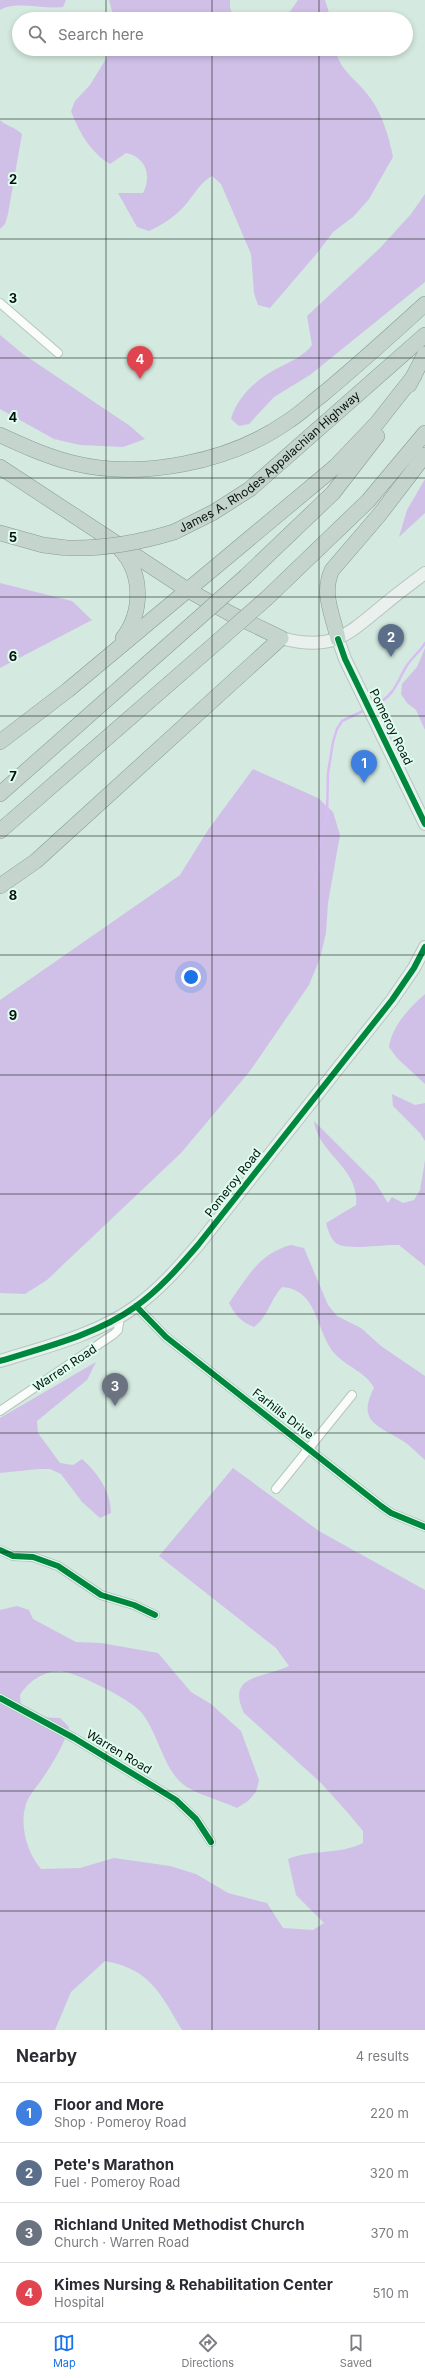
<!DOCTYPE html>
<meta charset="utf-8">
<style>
:root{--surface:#fff;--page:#f2f2f3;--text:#2b2b33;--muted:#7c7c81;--line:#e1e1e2;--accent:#1a73e8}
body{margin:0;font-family:Inter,sans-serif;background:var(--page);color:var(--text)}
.you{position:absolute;left:191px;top:977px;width:14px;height:14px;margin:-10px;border:3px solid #fff;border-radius:50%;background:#1a73e8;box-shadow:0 0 0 6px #1a73e833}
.badge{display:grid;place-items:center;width:26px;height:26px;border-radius:50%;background:var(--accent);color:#fff;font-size:13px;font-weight:700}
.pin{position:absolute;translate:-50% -33px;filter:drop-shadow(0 1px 2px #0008)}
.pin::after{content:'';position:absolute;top:21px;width:14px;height:12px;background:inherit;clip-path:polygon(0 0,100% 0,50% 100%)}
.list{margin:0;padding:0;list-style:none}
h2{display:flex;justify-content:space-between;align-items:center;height:52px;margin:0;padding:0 16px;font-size:17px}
h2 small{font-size:13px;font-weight:400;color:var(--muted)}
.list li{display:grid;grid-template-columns:26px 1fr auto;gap:12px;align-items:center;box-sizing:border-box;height:60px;padding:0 16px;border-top:1px solid var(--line)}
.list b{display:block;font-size:15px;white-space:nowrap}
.list p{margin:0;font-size:13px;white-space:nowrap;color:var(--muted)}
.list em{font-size:13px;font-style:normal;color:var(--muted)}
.icon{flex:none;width:22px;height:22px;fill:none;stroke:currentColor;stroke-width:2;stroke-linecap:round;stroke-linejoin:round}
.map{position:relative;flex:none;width:425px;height:2030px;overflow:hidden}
.search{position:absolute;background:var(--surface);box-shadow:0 2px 6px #0003;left:12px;right:12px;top:12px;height:44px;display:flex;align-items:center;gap:10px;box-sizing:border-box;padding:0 14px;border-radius:22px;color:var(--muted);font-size:15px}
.sheet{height:292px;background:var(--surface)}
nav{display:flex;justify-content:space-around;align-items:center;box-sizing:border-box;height:56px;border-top:1px solid var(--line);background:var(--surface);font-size:11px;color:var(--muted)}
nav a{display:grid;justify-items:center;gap:2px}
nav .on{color:var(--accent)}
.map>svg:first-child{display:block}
</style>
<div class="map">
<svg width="425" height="2030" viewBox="0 0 425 2030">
<rect width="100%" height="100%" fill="#d4e9df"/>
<!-- forest -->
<path fill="#d0c0e8" d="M0,0H66L63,7C44,10 16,0 0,10Z
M109,0H230V8L234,19H114Z
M298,0H325L331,19H280L289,13Z
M112,49H335C340,72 359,81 371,99C383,116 389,137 393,157L369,199L353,217L333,232L318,252L270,308L258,305L254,293L251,254L221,184L212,176C200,183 195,193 187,203C176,216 164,224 149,231L137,227L118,193H143C152,176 146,157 126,153L110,164C90,152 79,132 71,111L75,101L90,85Z
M0,120C6,126 15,127 22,134L8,214L5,224L0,229Z
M425,194V282L310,375L274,397L249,424L239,426L231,419C237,397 257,379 276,369C289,362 303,357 312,345L307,316L380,248L411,214Z
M0,335L23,354L130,426L145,439L123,447L80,445L54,439L0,409Z
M425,479V513L399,537L407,510Z
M0,583L72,601L92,620L0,668Z
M425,648V730L416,710L407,703L401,694L402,684L417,667Z
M253,769L318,798L333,812L340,835L328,903L326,933L320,958L309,985L250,1071L181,1153L47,1280L25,1294L0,1293V1000L180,875L208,830Z
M425,994V1084L397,1058L389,1047C392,1026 409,1008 425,994Z
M392,1094L415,1105L425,1103V1141L420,1133L393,1106Z
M314,1121L375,1182L388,1203L392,1197L403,1203L414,1200L420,1190L425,1160V1266L399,1245C384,1244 345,1251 336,1243C330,1238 328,1230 326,1223L356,1205C360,1168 318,1154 314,1121Z
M291,1245L304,1248L328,1305L337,1316L361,1328L381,1346L425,1376V1460C418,1454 411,1446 403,1441C379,1426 356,1422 374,1388C366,1372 347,1367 335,1354C315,1331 319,1290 282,1287C270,1300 268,1317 254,1327C241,1322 235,1315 229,1303C247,1278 259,1253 291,1245Z
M96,1362L87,1380L37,1421L38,1433L60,1463L73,1465L82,1459C98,1473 111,1492 111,1513L100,1518L82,1502L61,1474L50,1469H39L0,1473V1418Z
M233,1468L319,1531L425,1590V2030H182C160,1993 150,1969 105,1961L71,1992L55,2030H0V1610L17,1606L29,1610L33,1619L76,1642L101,1643L158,1653L191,1692L211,1704L241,1731L259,1780L256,1792L248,1801L237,1808C222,1801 196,1794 184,1785C163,1769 158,1732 141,1712C130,1699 76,1672 60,1671C43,1671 28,1682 20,1695L21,1707L29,1717L60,1718L69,1727C64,1745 53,1763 42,1779C36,1788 27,1797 25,1808C20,1828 28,1854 41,1869L80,1868L114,1858L170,1866L196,1874L228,1893L267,1903L283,1928L313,1930L324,1923L296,1895L288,1859C312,1849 339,1855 363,1843V1831L348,1813L321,1783L244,1713C225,1674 265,1678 289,1666L276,1648L159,1556Z"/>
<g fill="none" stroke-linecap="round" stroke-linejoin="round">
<!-- stream -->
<path stroke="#d8bdf3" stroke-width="2.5" d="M376,705C395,694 396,684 406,667C411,658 420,652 425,643
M314,886L320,865L317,854L327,815L328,773L333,742L337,729L342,721L363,711"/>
<defs>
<path id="street" d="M0,303L58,353
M136,1306L166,1337L381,1506L391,1513L425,1527
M0,1411L114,1334L118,1330L120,1316
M276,1489L352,1395
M0,1550L13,1556L33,1557L58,1566L101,1595L134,1605L155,1615
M0,1698L74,1738L176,1800L196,1819L211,1842"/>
<path id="secondary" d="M281,638C333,652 347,635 385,604C398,593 412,583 425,573
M338,639L345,659L425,824
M0,1361C45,1347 96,1335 135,1307C159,1290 179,1267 198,1245L392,1000L414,968L425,947"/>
<g id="highway">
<path d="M409,385L425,354"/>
<path d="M0,435C24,446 48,457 73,463C141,480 230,462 287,422C300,414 311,403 323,394C358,365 391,335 425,304"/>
<path d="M0,467L186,589L231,614L281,638L36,861L0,886"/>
<path id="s1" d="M174,532L214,512L250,489L425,335"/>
<path d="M0,533L43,545L67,548"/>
<path d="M120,549C143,573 143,612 123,638"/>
<path d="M246,576L333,493L377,436"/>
<path d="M267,598L368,501L425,433"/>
<path d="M338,639C333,615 321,594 332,570L380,514L425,455"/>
<path d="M0,742L68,690L335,467L377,423L414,376"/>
<path d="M0,794L192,624"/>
<path d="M0,831L217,642"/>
</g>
</defs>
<!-- street casing -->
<use href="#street" stroke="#b6c6bf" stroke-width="10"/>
<!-- secondary casing -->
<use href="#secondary" stroke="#b6c6bf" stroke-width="14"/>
<!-- highway casing -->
<use href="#highway" stroke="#869d93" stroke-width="16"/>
<!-- street -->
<use href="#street" stroke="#f9fcfa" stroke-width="8"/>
<!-- secondary -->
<use href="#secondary" stroke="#e9f0ed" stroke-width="12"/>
<!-- highway -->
<use href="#highway" stroke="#c6d4ce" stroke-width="15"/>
<defs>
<path id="highway-bridge" d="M67,548C104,549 138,543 174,532
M192,624L246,576
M217,642L267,598"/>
</defs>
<!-- highway-bridge casing -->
<use href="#highway-bridge" stroke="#869d93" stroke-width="16" stroke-linecap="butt"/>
<!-- highway-bridge -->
<use href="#highway-bridge" stroke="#c6d4ce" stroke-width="15"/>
<defs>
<path id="cycleway" d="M338,639L345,659L425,824
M136,1306L166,1337L381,1506L391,1513L425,1527
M0,1361C45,1347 96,1335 135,1307C159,1290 179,1267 198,1245L392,1000L414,968L425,947
M0,1550L13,1556L33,1557L58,1566L101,1595L134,1605L155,1615
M0,1698L74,1738L176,1800L196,1819L211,1842"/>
</defs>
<!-- cycleway casing -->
<use href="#cycleway" stroke="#defdee" stroke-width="8"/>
<!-- cycleway -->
<use href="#cycleway" stroke="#00873e" stroke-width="6"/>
</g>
<!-- grid -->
<path fill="none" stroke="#05120c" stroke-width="1" stroke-opacity="0.55" d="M106,0V19M212,0V19M319,0V19M106,49V2030M212,49V2030M319,49V2030M0,119H425M0,239H425M0,358H425M0,478H425M0,597H425M0,716H425M0,836H425M0,955H425M0,1075H425M0,1194H425M0,1314H425M0,1433H425M0,1552H425M0,1672H425M0,1791H425M0,1911H425"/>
<g text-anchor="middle" stroke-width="4" stroke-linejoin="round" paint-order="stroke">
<!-- street labels -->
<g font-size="12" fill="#05120c" stroke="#defdee">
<text dy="4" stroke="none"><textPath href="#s1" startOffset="119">James A. Rhodes Appalachian Highway</textPath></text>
<text transform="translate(391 727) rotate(64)" y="4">Pomeroy Road</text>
<text transform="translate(233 1183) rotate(-52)" y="4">Pomeroy Road</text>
<text transform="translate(65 1368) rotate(-34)" y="4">Warren Road</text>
<text transform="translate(283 1414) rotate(38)" y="4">Farhills Drive</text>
<text transform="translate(119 1752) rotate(31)" y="4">Warren Road</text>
</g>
</g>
<g font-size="13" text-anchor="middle" font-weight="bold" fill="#05120c" stroke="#defdee" stroke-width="4" stroke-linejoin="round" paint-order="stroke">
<text x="13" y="184">2</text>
<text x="13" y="303">3</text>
<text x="13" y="422">4</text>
<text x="13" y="542">5</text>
<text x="13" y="661">6</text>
<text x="13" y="781">7</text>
<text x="13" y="900">8</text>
<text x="13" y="1020">9</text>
</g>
</svg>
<div class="you"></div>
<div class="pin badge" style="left:364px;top:783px;background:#3f7fe0">1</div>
<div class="pin badge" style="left:391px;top:657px;background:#5c6f8a">2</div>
<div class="pin badge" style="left:115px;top:1406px;background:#6b7280">3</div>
<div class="pin badge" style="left:140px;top:379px;background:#e0444e">4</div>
<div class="search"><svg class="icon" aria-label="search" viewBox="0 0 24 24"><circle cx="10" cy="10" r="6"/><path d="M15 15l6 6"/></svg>Search here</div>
</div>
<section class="sheet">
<h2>Nearby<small>4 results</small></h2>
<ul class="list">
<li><span class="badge" style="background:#3f7fe0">1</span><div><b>Floor and More</b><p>Shop · Pomeroy Road</p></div><em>220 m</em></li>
<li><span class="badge" style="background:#5c6f8a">2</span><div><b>Pete's Marathon</b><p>Fuel · Pomeroy Road</p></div><em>320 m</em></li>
<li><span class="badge" style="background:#6b7280">3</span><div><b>Richland United Methodist Church</b><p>Church · Warren Road</p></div><em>370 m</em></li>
<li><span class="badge" style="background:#e0444e">4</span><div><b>Kimes Nursing &amp; Rehabilitation Center</b><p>Hospital</p></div><em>510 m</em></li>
</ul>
</section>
<nav>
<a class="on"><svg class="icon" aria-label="map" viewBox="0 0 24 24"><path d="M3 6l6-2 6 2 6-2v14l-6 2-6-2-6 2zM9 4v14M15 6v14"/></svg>Map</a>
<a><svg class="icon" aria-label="directions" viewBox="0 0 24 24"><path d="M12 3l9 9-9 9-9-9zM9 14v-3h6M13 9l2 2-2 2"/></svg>Directions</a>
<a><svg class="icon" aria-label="saved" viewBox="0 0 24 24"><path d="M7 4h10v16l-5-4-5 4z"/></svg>Saved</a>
</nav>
